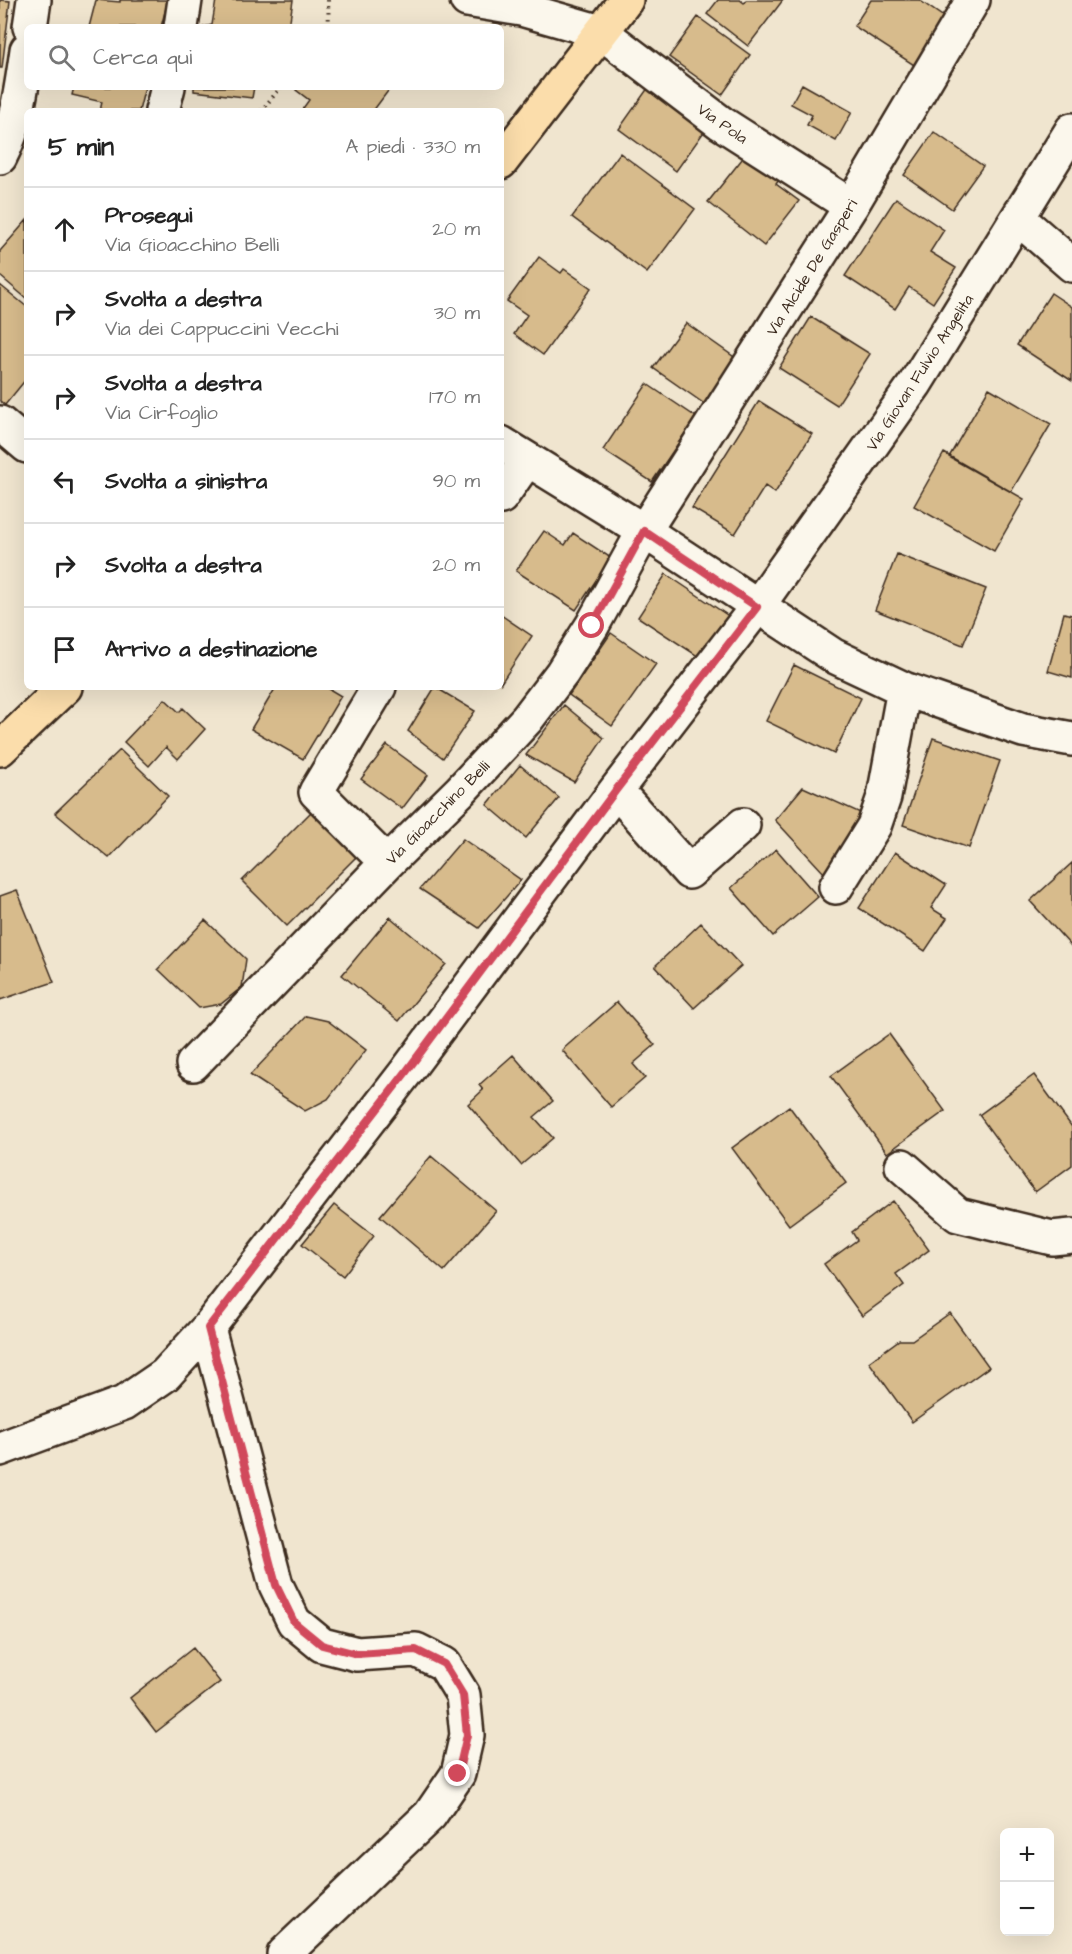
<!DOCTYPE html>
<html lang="it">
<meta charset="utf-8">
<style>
:root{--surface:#fff;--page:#f6f6f6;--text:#222;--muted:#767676;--line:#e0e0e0}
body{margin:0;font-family:"Architects Daughter",sans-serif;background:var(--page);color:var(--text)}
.controls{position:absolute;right:18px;bottom:18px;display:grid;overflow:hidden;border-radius:9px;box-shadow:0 6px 24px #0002}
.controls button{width:54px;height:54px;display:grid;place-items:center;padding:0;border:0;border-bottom:2px solid var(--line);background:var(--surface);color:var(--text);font:30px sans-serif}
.stop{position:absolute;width:18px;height:18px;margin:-14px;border:4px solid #d1495b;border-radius:50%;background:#fff}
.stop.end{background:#d1495b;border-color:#fff;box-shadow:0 2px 6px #0008}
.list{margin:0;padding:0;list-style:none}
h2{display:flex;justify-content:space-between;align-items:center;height:78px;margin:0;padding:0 24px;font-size:26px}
h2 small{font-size:20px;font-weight:400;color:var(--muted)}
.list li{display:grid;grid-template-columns:39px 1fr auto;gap:18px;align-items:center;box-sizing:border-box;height:84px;padding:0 24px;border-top:2px solid var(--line)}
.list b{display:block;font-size:22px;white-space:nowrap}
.list p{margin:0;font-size:20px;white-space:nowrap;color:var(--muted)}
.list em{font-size:20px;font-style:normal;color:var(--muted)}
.icon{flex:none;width:33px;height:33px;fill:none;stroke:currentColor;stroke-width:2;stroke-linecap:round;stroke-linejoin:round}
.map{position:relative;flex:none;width:1072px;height:1954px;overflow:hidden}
.search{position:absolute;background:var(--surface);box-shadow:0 6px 24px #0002;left:24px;top:24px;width:480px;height:66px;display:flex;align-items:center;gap:15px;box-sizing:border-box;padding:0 21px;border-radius:9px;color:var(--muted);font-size:22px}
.panel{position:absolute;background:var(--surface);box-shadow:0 6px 24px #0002;left:24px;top:108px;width:480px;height:582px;border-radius:9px}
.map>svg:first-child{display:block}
</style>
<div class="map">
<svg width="1072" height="1954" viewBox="0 0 1072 1954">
<rect width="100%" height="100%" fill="#f0e5cf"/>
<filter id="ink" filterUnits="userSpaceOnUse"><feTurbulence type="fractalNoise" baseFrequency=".0167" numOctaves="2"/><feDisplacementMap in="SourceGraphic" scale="12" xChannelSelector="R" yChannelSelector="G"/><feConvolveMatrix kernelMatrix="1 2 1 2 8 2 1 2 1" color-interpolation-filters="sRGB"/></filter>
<g filter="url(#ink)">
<!-- building -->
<path fill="#d7bb8c" stroke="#3b2a1e" stroke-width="1.5" d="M0,0L10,1L2,68H0Z
M96,0L120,2V0H168L161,27H89Z
M216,0H293L289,27H203L212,25Z
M718,0H740L744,3L746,0H783L748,46L707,14Z
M871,0H919L945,18L914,65L854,26Z
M698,17L750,55L722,95L669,57Z
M653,81L711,122L676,171L619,129Z
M802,84L852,112L836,141L807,125L812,115L791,104Z
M74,87H145L139,111H100L102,102L72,95Z
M194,87H254L252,98L194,91Z
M298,87H391L373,111H301L309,100L296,90Z
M934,132L983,166L952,209L904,175Z
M750,149L783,174L776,184L799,201L764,246L708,202Z
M620,153L695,209L647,273L572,217Z
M896,198L944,230L930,252L956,268L933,303L909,287L895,309L845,276Z
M27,220V299L0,276V251Z
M539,257L561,273L564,269L591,288L543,355L514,334L527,315L507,301Z
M0,285L27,307V378L5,405L0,401Z
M1051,293L1072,307V381L1017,345Z
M811,317L870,354L837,405L779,368Z
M686,323L737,359L706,405L653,368Z
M647,384L696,417L652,482L603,450Z
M989,388L1051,424L1011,492L949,457Z
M759,401L812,434L775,493L765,486L735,534L692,508Z
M944,453L1024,499L994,551L914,506Z
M544,531L565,545L573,533L611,558L576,610L516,571Z
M897,554L986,589L963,645L875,610Z
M666,574L730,617L702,659L638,617Z
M1064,613L1072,615V678L1048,671Z
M501,615L532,636L501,683Z
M611,633L656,664L612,726L569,695Z
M794,665L861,698L834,754L766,721Z
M276,687H326L341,696L303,759L251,729Z
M435,687L475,711L443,758L408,731Z
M165,699L179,712L183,708L205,729L178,759L166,747L149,766L124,742Z
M564,705L604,738L574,782L526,755Z
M933,738L1000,761L969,848L903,825Z
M387,745L428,775L402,809L361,779Z
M120,750L168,796L109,858L55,813Z
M520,765L559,798L526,838L487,805Z
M803,787L865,815L851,846L824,873L775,820Z
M313,810L358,855L287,926L242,881Z
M463,839L521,880L479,928L420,889Z
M776,849L818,897L773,936L731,888Z
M895,852L946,885L931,908L947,918L925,951L859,908Z
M1072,863V947L1030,901Z
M17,890L54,982L0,1000V896Z
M390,917L446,964L399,1021L342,975Z
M205,920L246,959L242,987L221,1004L199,1008L158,969Z
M701,923L741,966L694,1008L655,966Z
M617,1002L655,1045L633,1064L645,1078L611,1107L562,1050Z
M306,1016L328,1021L366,1050L328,1099L305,1111L250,1075Z
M889,1034L945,1111L887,1153L831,1076Z
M513,1055L553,1101L534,1117L553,1138L521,1165L468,1104L483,1090L479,1085Z
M1034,1075L1072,1127V1165L1035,1192L979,1115Z
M789,1106L846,1183L789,1225L732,1148Z
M431,1156L496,1211L444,1271L380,1216Z
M893,1201L929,1250L896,1274L904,1285L862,1316L824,1264L857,1240L852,1232Z
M334,1205L374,1236L343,1276L302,1244Z
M950,1313L989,1367L912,1422L869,1362L899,1340H912Z
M193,1648L220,1682L156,1732L130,1698Z"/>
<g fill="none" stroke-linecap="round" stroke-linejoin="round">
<defs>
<path id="minor" d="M467,0L521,9L601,32L721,123L851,206
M30,27L34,0
M181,27L185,0
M162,111L168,87
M0,157C17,125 22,86 27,50
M1018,218L1072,265
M0,423L27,446
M501,443L644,531L834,656L904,689L1023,730L1072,739
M501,497L527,460
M379,687L316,792L387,863
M616,790L689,872L743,825
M836,887L874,826L884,797L904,689
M193,1064L387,863L461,790L527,719L562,673L592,626L644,531L851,206L973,0
M902,1166L958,1215L1052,1238L1072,1236
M208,1328L276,1585L294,1622L322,1645L357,1654L416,1650L444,1664L463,1695L467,1735L458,1774L430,1815L284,1954
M0,1449L124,1403L165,1375L208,1328L406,1072L616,790L757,607L915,384L1072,130"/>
<path id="major" d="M501,162L626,0
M0,749L65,687"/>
</defs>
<!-- minor casing -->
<use href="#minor" stroke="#3b2a1e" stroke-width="38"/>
<!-- major casing -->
<use href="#major" stroke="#3b2a1e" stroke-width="38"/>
<!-- path -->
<path stroke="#3b2a1e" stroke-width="4" stroke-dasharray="1.5 4.5" stroke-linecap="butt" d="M328,0L329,27
M261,111L281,87"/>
<!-- minor -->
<use href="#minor" stroke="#fbf7ec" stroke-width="33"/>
<!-- major -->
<use href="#major" stroke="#fbddab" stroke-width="33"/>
</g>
</g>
<g fill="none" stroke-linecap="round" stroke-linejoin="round" filter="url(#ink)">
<!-- route -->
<path stroke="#d1495b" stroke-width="8" d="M458,1774L467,1735L463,1695L444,1664L416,1650L357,1654L322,1645L294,1622L276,1585L208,1328L406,1072L616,790L757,607L644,531L592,626"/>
</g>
<g text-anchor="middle" stroke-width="4.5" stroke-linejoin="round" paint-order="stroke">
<!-- street labels -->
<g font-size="16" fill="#3b2a1e" stroke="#fbf7ec">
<text transform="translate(723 123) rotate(35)" y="6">Via Pola</text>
<text transform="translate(811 267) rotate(-58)" y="6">Via Alcide De Gasperi</text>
<text transform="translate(919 372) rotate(-57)" y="6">Via Giovan Fulvio Angelita</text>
<text transform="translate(437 812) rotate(-45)" y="6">Via Gioacchino Belli</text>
</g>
</g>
</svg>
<div class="controls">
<button>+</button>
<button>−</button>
</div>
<div class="stop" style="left:592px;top:626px"></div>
<div class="stop end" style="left:458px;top:1774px"></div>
<div class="search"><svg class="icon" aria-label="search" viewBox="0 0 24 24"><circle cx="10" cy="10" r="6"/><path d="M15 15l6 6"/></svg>Cerca qui</div>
<section class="panel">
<h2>5 min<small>A piedi · 330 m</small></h2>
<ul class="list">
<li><svg class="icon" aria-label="ahead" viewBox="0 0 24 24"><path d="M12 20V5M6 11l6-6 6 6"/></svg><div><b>Prosegui</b><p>Via Gioacchino Belli</p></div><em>20 m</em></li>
<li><svg class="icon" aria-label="right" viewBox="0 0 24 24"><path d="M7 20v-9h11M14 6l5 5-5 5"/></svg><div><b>Svolta a destra</b><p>Via dei Cappuccini Vecchi</p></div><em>30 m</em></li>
<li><svg class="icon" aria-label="right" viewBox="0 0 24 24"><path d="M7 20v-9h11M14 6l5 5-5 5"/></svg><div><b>Svolta a destra</b><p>Via Cirfoglio</p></div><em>170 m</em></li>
<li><svg class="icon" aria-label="left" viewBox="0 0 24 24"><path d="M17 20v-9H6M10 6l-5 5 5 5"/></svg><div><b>Svolta a sinistra</b></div><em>90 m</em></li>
<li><svg class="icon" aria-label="right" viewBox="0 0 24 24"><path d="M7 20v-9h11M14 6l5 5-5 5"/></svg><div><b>Svolta a destra</b></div><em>20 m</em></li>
<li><svg class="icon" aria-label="arrive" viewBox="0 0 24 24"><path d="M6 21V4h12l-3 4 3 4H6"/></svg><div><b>Arrivo a destinazione</b></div></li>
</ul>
</section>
</div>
